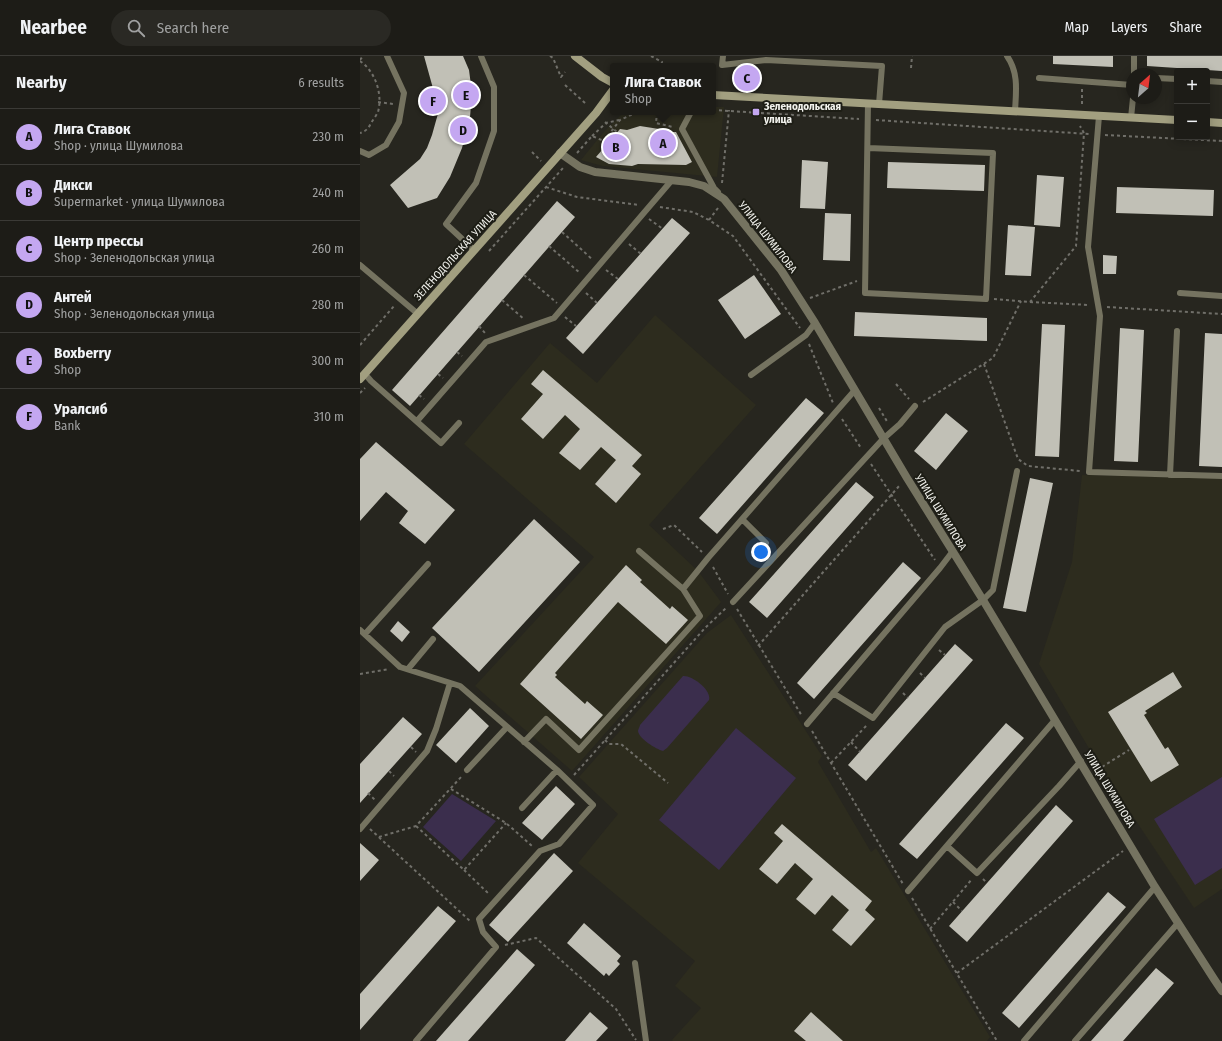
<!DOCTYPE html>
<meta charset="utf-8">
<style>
:root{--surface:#1d1c17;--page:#2a2924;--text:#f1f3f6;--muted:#a0a1a1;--line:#3b3a36;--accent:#c4a7f1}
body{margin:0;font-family:"Fira Sans Condensed",sans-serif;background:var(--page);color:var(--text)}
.controls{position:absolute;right:12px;top:12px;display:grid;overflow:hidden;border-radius:4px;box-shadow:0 2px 10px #0003}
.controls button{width:36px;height:36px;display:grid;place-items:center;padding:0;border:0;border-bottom:1px solid var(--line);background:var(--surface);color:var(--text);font:20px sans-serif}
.compass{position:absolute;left:766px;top:12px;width:36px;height:36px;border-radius:50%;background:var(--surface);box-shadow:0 2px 10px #0003;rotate:28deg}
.you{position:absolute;left:401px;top:496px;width:14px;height:14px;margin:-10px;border:3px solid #fff;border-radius:50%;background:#1a73e8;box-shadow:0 0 0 6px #1a73e833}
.badge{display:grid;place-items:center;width:26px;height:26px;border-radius:50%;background:var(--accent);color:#111;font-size:13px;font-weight:700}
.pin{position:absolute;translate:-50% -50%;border:2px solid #fff;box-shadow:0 1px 4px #0006}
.popup{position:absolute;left:250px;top:7px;width:106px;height:52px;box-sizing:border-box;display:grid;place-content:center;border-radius:4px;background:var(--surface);filter:drop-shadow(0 1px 3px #0005);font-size:13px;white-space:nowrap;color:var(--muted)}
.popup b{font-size:15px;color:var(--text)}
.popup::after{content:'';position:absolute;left:50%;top:100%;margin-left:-8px;border:8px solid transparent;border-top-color:var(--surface)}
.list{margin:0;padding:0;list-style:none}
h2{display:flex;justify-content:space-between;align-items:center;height:52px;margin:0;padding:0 16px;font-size:17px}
h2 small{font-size:13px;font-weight:400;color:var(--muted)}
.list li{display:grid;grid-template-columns:26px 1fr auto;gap:12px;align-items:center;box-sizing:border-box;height:56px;padding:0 16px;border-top:1px solid var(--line)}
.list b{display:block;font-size:15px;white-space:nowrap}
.list p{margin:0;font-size:13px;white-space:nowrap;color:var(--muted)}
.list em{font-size:13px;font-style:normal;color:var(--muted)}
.icon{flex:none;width:22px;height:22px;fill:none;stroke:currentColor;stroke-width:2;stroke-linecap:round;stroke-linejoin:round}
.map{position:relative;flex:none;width:862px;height:985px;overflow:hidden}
header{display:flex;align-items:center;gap:24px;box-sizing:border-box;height:56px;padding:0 20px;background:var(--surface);border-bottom:1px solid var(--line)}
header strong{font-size:19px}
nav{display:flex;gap:22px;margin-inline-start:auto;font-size:14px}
.search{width:280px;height:36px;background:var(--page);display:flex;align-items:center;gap:10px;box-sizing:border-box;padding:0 14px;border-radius:22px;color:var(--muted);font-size:15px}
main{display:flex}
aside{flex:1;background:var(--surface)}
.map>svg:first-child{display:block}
</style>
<header>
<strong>Nearbee</strong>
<div class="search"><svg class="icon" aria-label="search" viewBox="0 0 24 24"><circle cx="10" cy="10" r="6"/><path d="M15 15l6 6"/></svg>Search here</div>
<nav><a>Map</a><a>Layers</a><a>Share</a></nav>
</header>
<main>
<aside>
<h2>Nearby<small>6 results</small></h2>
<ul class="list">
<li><span class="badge">A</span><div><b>Лига Ставок</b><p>Shop · улица Шумилова</p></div><em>230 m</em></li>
<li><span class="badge">B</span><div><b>Дикси</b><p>Supermarket · улица Шумилова</p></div><em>240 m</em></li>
<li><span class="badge">C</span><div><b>Центр прессы</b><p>Shop · Зеленодольская улица</p></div><em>260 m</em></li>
<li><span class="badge">D</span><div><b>Антей</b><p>Shop · Зеленодольская улица</p></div><em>280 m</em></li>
<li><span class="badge">E</span><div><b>Boxberry</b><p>Shop</p></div><em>300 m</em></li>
<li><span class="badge">F</span><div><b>Уралсиб</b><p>Bank</p></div><em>310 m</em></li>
</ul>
</aside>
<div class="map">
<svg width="862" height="985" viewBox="0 0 862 985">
<rect width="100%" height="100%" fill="#27261f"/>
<!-- built -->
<path fill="#2d2c1e" d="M353,51H364L357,121L243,110L221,104L242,78L264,56H353Z
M295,259L396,349L289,469L338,515L361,546L212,715L115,630L234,501L104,388L190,287L237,327Z
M722,419L862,422V833L834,852L740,711L679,608L712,506Z
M371,559L462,700L458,706L511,796L516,792L630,981L627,985H313L312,984L341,952L315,930L335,905L218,807L258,758L219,721L347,577Z"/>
<!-- green -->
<path fill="#3b2e4d" d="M323,620C332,619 352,634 349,644L307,692L303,695C296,693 279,683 278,675C278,674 280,670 280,669Z
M376,672L436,722L359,814L299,764Z
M862,721V812L835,829L794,763Z
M92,738L136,765L101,805L63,771Z"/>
<!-- building -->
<path fill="#c1c0b6" d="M64,0H103L109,14L112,37L110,61L102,92L90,121L77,142L48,152L30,129L60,103L67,92L72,79L79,54Z
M693,0H753V11L693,8Z
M787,0H862V15L787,10Z
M280,70L299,73L308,76H316L332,106L326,109L278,108L272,110L249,108L236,101L260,73L267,74Z
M442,104L468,106L465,153L440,152Z
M528,106L625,109L624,135L527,132Z
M677,119L704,121L700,171L674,169Z
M757,131L854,134L853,160L756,157Z
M197,145L215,161L50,350L32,334Z
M465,157L491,158L490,205L463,204Z
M312,162L330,177L223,298L206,282Z
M648,169L675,171L671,220L645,219Z
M743,199L757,200L756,218H743Z
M394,219L421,258L385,283L358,244Z
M495,256L627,262V285L494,280Z
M682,268L705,269L699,401L675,400Z
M760,272L784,274L778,406L754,405Z
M845,277L862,278V411L839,410Z
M183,314L282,399L272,410L281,418L256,447L235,428L256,404L241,391L220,414L199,397L220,373L205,359L183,383L161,363L183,338L171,328Z
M446,342L464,357L357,478L339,462Z
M586,357L608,375L576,414L554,395Z
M16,386L95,454L65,488L39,467L48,455L26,436L0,465V403Z
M670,422L693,427L666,556L643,552Z
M496,426L514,441L407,562L389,546Z
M174,463L220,506L119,616L72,572Z
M543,506L561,522L454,643L437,627Z
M266,509L282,524L280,526L310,553L312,550L328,564L306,588L258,546L195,617L197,619L195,621L225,648L227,645L243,659L221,683L160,628Z
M38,565L50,576L42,586L30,575Z
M595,588L613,604L506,725L488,709Z
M813,616L822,631L785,655L787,657L784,659L805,693L808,691L819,709L791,726L748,656Z
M110,652L129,670L96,707L76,689Z
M43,661L62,678L0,747V708Z
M646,667L664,682L557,803L539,788Z
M196,730L215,748L182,784L162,767Z
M696,749L713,765L607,886L589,870Z
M422,768L512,845L505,854L515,863L491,890L472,874L489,854L472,839L455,859L436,843L453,823L435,807L417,828L399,813L423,785L414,777Z
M0,787L19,804L0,825Z
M194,797L213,815L148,886L129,869Z
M748,836L766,851L659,972L642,957Z
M78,850L96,865L0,974V938Z
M224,867L261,900L257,905L260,908L249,920L246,917L244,920L207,887Z
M157,893L175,909L108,985H76Z
M796,912L814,927L763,985H731Z
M230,956L248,972L236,985H205Z
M451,956L483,985H446L434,975Z"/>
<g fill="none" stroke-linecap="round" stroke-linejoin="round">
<!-- path -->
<path stroke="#706f69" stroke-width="2" stroke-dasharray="3 3" stroke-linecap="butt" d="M190,0L193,2L201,21L205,16
M291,0L302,6L301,10
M0,4L3,0
M0,5C15,15 23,38 18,56C16,60 13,64 11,67C9,72 5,76 0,77
M551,12L552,0
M205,29L226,48
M18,46L33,48
M722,48V33
M353,54L499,63
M297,56L296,67L313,71
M516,64L729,78
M245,66L257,76
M745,79L862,85
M232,80L246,67L259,64
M244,85L248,88
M172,96L181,105
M217,97L232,80L244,85L260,64L273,58L293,56
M362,127L369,54
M186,131L217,141L279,149
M300,151L333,156L349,164
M358,152L349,164L373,180L440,272
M289,163L303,173
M202,176L233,204
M269,188L281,198
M189,190L220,217
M129,195L203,112
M246,214L258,223
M164,219L197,247
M226,237L237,247
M450,242L497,225
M634,243L670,246L716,190L724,77L720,70
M142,244L164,263
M670,246L729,249
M747,251L862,258
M205,261L216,270
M119,270L125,277
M449,288L473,347
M0,289L34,250
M97,296L102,300
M624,308L658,403L668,410L720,415
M78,318L83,322
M536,328L549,343
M0,337L5,332
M59,339L64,343
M563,346L633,302L661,245
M519,352L528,367
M482,363L501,392
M511,408L575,504
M303,473L314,469L342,496
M353,511L368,538
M377,553L442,660
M398,590L540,429
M579,594L585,599
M560,617L565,622
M0,618L29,613
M543,637L548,642
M452,675L543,828
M245,684L249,688H261L308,727
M491,686L500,696
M51,691L56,696
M471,707L507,669
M737,714L769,694
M29,715L34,720
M214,719L345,572L367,551
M91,733L146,767L172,790
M8,737L15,744
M56,770L104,814L146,767
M10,773L110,865
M19,781L56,770L102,720
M104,814L129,838
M623,823L627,827
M552,842L637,985
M593,846L602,855
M570,873L612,823
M145,889L176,882L256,953L276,984
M597,917L763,795"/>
<!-- lane -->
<path stroke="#757360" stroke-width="6" d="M363,0L362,9L406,4L522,10L519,48
M647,0C659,17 656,36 655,55
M774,18V0
M679,22L772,29
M796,22L817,23
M847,25L862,26
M331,56L322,73L354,132L358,136
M739,60L728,191L740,260L729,416L862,420
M771,62L773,42
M508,92L633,97L626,243L505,237L508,47
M0,95L9,99L26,89L39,66L44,37L27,0
M114,194L86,168L116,127L134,75V31L121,0
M0,209L58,258
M820,237L862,240
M5,318L11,325L81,387L99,367
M391,319L446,279L455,267
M57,365L126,286L194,262L312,124
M810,419L817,275
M382,463L406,487
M279,495L323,533
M373,546L523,383L540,368L555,350
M0,574L40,611L100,630L197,714L233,749L199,788L180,795L119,863L123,876L136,891L56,985
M5,578L68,508
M48,613L73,583
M473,637L513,662L585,571L623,544L633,534L657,415
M447,668L580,512L593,495
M164,686L186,663L219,694L340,560L323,533L348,502L495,334
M107,714L147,671
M162,752L197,714
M0,773L67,695L76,673L90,627
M587,790L617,817L699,730L721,705
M548,835L695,664
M275,907L286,985
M664,985L795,831
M715,985L818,867"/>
<!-- street -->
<path stroke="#757360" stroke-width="8" d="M200,97L220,111L235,116L329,126L344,130L364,143L421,214L455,267L547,422L623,544L795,831L854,923L862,935"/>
<!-- secondary -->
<path stroke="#a29f80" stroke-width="8" d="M215,0L242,21L253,27
M353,39L817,64
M847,66L862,67
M0,323L236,57L253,34"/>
</g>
<!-- markers -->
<rect fill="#c4a7f1" stroke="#1d1d15" stroke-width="1.5" x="392" y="52" width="8" height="8" rx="2"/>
<g text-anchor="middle" stroke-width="4" stroke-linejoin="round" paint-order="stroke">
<!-- poi labels -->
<g font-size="11" font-weight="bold" fill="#f2f2ed" stroke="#1d1d15" text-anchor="start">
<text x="404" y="54">Зеленодольская<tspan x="404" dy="13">улица</tspan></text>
</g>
<!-- street labels -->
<g font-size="11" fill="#f2f2ed" stroke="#1d1d15">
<text transform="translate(408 181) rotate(52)" y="4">УЛИЦА ШУМИЛОВА</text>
<text transform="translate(95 199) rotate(-48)" y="4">ЗЕЛЕНОДОЛЬСКАЯ УЛИЦА</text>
<text transform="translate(581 456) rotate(58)" y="4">УЛИЦА ШУМИЛОВА</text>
<text transform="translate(750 733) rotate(59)" y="4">УЛИЦА ШУМИЛОВА</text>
</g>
</g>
</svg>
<div class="controls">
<button>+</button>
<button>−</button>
</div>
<svg class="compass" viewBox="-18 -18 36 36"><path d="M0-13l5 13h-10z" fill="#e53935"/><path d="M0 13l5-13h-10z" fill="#a0a1a1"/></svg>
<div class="you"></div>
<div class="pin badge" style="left:303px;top:87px">A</div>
<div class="popup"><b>Лига Ставок</b>Shop</div>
<div class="pin badge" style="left:256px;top:91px">B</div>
<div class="pin badge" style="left:387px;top:22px">C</div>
<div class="pin badge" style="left:103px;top:74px">D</div>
<div class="pin badge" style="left:106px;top:39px">E</div>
<div class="pin badge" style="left:73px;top:45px">F</div>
</div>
</main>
